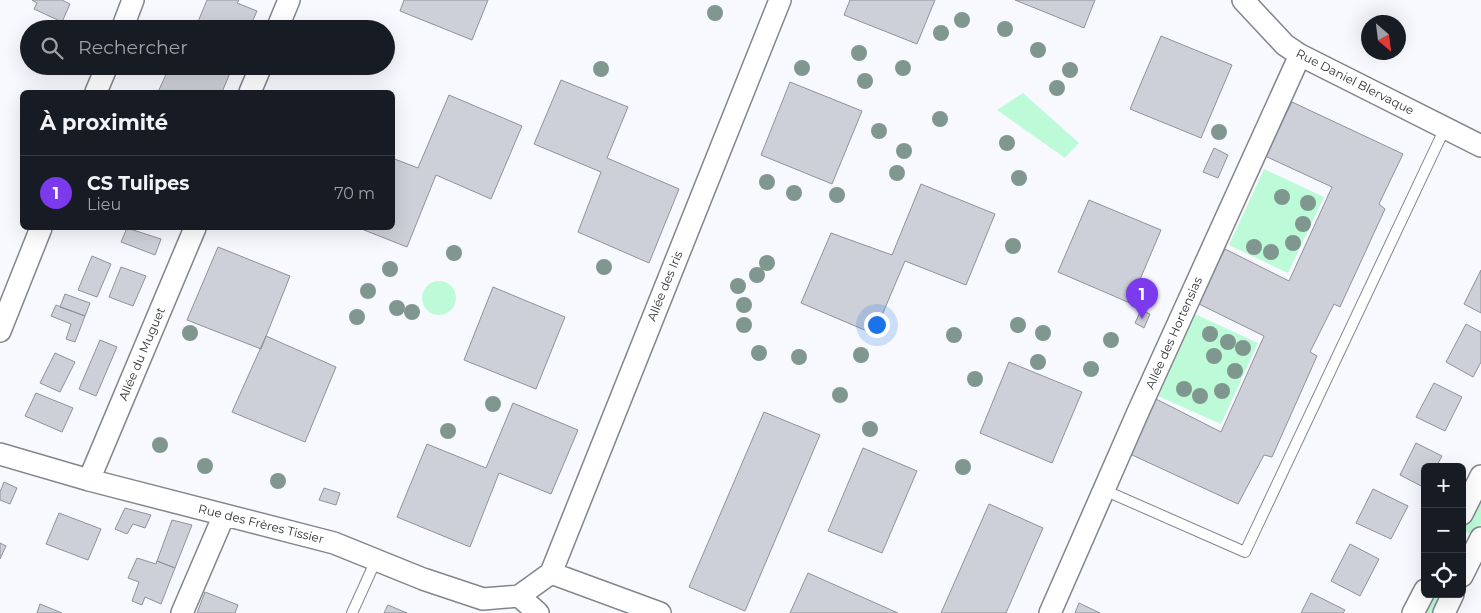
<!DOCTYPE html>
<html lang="fr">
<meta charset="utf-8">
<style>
:root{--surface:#171b24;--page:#242831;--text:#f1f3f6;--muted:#9ea1a6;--line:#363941;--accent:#7c3aed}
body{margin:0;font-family:Montserrat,sans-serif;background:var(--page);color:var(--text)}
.controls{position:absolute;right:15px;bottom:15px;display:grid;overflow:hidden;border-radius:8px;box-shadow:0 5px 20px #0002}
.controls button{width:45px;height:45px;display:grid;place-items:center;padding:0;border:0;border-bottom:1px solid var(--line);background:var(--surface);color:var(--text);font:25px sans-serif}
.compass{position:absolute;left:1361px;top:15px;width:45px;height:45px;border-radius:50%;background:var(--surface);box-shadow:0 5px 20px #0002;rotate:152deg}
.you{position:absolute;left:876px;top:324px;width:18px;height:18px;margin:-12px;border:4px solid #fff;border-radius:50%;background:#1a73e8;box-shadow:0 0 0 8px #1a73e833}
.badge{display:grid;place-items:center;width:32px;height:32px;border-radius:50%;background:var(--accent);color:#fff;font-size:16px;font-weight:700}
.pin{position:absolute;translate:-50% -41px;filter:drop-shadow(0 1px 2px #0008)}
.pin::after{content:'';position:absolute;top:26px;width:18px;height:15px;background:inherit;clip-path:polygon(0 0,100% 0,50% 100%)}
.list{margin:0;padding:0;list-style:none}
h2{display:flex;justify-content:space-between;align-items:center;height:65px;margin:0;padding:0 20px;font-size:21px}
h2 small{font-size:16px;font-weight:400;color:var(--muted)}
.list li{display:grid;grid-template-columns:32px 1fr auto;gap:15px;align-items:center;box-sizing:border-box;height:75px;padding:0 20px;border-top:1px solid var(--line)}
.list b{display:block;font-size:19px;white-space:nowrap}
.list p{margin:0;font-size:16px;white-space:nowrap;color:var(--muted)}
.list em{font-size:16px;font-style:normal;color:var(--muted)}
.icon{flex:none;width:28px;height:28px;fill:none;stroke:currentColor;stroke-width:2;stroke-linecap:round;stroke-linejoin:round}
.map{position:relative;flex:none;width:1481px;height:613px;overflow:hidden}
.search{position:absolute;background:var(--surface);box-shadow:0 5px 20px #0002;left:20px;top:20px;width:375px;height:55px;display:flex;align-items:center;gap:12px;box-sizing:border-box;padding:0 18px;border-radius:28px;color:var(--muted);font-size:19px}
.panel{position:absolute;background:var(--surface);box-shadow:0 5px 20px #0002;left:20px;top:90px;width:375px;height:140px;border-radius:8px}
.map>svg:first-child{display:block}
</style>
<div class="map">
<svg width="1481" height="613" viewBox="0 0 1481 613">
<rect width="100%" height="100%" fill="#f7f9fe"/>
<!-- green -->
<path fill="#bdfbd8" d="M1023,93L1079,143L1065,158L997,110Z
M1264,169L1324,197L1288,273L1229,245Z
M422 298a17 17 0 1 1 34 0a17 17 0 1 1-34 0Z
M1195,314L1258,343L1221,424L1158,396Z
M1481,490V524L1475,536L1462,530V528Z
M1429,594H1446L1437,613H1420Z"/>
<!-- building -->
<path fill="#cdd0d8" stroke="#8f9299" d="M32,0H62L70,4L62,22L34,9L37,3Z
M207,0H239L237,3L257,11L249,29H195Z
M404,0H488L472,40L400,11Z
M850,0H935L917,44L844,15Z
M1015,0H1095L1084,28Z
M1161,36L1232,65L1201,138L1130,109Z
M170,66H233L222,92H158Z
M561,80L628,107L607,158L679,189L649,263L578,232L601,172L534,144Z
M790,82L862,111L832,184L761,155Z
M449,95L522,126L491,199L436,175L407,247L359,228H392V158L418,168Z
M1292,102L1403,154L1379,204L1385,209L1340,307L1334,304L1310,352L1317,356L1272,457L1264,455L1238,504L1130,454L1154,398L1221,432L1264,336L1197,303L1225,249L1289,281L1332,187L1265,156Z
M1214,148L1228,155L1218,178L1203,172Z
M921,184L995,214L966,285L905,261L874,334L801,303L831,233L892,255Z
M1089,200L1161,230L1130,303L1058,272Z
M127,228L161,239L155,255L121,242Z
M218,247L290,276L261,349L187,320Z
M92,256L111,264L97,297L78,290Z
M121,267L146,276L133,306L109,297Z
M1481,270V313L1464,304Z
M493,287L565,317L536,389L464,360Z
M65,294L90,303L85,316L60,307Z
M56,305L85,316L75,342L66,339L71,324L51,316Z
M1141,310L1150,314L1144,328L1135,323Z
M1466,324L1481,332V362L1473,377L1446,362Z
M266,336L336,367L305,442L232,412Z
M100,340L117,347L96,396L79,389Z
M55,353L75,362L60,392L40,383Z
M1009,362L1082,392L1052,463L980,433Z
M1434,383L1462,397L1445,431L1416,417Z
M36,393L73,408L62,432L25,416Z
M513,403L578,430L551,494L499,473L470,547L397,517L427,444L486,468Z
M764,412L820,435L745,611L689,587Z
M1416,443L1442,456L1436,467H1425V488L1400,475Z
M863,448L917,471L882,553L828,531Z
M4,482L17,488L10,504L0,500V492Z
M324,488L340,493L336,505L319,500Z
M1373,489L1408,506L1391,539L1356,523Z
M989,504L1043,528L1006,613H941Z
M125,508L151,515L145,528L133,524L127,534L115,529Z
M59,513L101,529L88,560L46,544Z
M172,520L192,525L175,568L157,561Z
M0,543L6,546L0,559Z
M1350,544L1379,559L1360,596L1331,581Z
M137,558L156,564L157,561L175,568L161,604L145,597L142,605L132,601L139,582L128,578Z
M808,573L898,613H790Z
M205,592L238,605L235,613H197Z
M1311,593L1345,610L1343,613H1301Z
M1079,603L1100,613H1075Z
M40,604L62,613H37Z
M388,605L407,613H384Z"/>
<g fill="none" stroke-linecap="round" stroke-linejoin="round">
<defs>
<path id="service" d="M1104,490L1245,552L1445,128
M352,613L376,560"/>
<path id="minor" d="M1243,0L1285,45L1300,55L1481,146
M122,29L133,0
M277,29L289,0
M96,92L107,66
M250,92L261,66
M0,331L41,228
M0,454L89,480L334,543L423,579L483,599L519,596L551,573
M89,480L195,228
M1462,514L1481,476
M551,573L780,0
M551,573L660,613
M1462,576L1481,538
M519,596L538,613
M182,613L224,515
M1050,613L1138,412L1300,55
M1413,613L1425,590
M1444,613L1453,594"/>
</defs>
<!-- service casing -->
<use href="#service" stroke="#82858c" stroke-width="12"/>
<!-- minor casing -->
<use href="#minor" stroke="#82858c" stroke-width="24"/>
<!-- service -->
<use href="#service" stroke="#fff" stroke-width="10"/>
<!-- minor -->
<use href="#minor" stroke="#fff" stroke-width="21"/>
</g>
<!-- trees -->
<g fill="#7f978e">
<circle cx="715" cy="13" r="8"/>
<circle cx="962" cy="20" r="8"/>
<circle cx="1005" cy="29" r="8"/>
<circle cx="941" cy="33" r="8"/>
<circle cx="1038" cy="50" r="8"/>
<circle cx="859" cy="53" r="8"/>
<circle cx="802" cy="68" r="8"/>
<circle cx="903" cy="68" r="8"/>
<circle cx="601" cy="69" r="8"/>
<circle cx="1070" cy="70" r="8"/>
<circle cx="865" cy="81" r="8"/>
<circle cx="1057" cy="88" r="8"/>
<circle cx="940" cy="119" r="8"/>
<circle cx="879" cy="131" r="8"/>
<circle cx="1219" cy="132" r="8"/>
<circle cx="1007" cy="143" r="8"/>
<circle cx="904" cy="151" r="8"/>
<circle cx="897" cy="173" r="8"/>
<circle cx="1019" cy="178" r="8"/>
<circle cx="767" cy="182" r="8"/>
<circle cx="794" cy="193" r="8"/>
<circle cx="837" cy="195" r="8"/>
<circle cx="1282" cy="197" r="8"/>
<circle cx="1308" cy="203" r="8"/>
<circle cx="1303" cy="224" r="8"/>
<circle cx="1293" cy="243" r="8"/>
<circle cx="1013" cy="246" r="8"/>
<circle cx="1254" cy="247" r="8"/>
<circle cx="1271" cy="252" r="8"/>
<circle cx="454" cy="253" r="8"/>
<circle cx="767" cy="263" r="8"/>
<circle cx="604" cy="267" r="8"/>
<circle cx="390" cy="269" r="8"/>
<circle cx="757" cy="275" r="8"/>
<circle cx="738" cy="286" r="8"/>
<circle cx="368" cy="291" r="8"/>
<circle cx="744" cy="305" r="8"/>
<circle cx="397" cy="308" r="8"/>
<circle cx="412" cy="312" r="8"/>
<circle cx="357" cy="317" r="8"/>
<circle cx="744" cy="325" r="8"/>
<circle cx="1018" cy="325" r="8"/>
<circle cx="190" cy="333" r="8"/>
<circle cx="1043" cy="333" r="8"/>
<circle cx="1210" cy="334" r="8"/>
<circle cx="954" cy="335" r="8"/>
<circle cx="1111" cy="340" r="8"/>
<circle cx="1228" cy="342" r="8"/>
<circle cx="1243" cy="348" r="8"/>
<circle cx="759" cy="353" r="8"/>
<circle cx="861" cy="355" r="8"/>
<circle cx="1214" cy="356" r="8"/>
<circle cx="799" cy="357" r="8"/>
<circle cx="1038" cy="362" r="8"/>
<circle cx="1091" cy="369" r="8"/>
<circle cx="1235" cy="371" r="8"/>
<circle cx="975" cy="379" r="8"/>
<circle cx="1184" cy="389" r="8"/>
<circle cx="1222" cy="391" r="8"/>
<circle cx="840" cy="395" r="8"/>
<circle cx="1200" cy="396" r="8"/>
<circle cx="493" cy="404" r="8"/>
<circle cx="870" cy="429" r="8"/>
<circle cx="448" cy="431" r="8"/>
<circle cx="160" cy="445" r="8"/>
<circle cx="205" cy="466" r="8"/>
<circle cx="963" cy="467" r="8"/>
<circle cx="278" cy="481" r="8"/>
</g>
<g text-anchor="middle" stroke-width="4.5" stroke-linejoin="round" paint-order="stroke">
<!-- street labels -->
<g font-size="12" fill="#303134" stroke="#fff">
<text transform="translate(1355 82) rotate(27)" y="4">Rue Daniel Blervaque</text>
<text transform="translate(665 286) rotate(-68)" y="4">Allée des Iris</text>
<text transform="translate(1174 333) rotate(-66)" y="4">Allée des Hortensias</text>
<text transform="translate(142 354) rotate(-67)" y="4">Allée du Muguet</text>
<text transform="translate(261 524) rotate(14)" y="4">Rue des Frères Tissier</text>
</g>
</g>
</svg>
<div class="controls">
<button>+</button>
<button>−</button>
<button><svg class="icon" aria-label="locate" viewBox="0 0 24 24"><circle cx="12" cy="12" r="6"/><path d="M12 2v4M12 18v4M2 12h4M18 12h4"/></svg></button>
</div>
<svg class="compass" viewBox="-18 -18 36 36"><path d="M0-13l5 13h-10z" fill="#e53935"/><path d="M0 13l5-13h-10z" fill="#9ea1a6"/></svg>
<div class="you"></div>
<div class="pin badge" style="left:1142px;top:319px">1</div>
<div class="search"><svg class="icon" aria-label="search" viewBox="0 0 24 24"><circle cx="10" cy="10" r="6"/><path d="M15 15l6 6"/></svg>Rechercher</div>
<section class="panel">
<h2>À proximité<small></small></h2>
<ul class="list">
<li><span class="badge">1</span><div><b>CS Tulipes</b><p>Lieu</p></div><em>70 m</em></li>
</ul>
</section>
</div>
